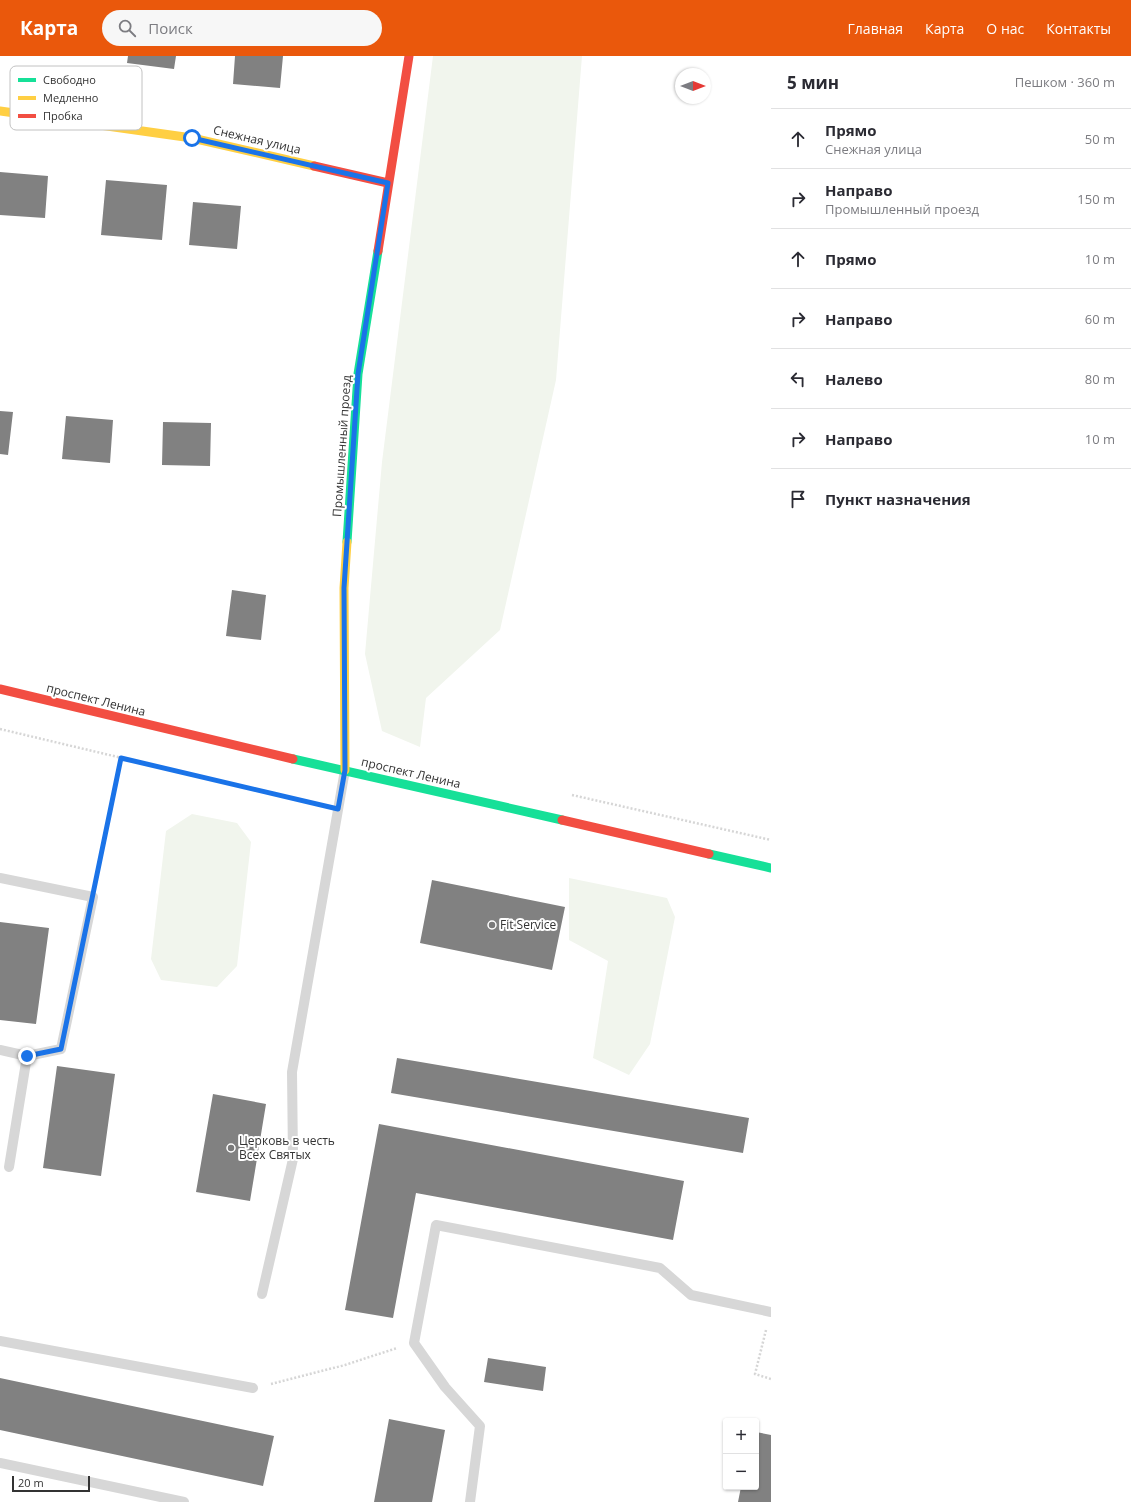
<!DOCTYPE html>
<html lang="ru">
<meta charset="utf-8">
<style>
:root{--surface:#fff;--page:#f7f7f7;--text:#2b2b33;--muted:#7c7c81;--line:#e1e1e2;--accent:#ea580c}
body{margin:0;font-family:"Open Sans",sans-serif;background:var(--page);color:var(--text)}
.controls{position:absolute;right:12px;bottom:12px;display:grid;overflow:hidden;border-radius:4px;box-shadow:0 1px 3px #0004}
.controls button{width:36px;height:36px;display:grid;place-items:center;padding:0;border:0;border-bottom:1px solid var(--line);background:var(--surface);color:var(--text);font:20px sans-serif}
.compass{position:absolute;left:675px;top:12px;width:36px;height:36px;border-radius:50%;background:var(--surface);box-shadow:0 1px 3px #0004;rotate:90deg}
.scale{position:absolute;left:12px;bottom:10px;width:78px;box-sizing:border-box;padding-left:4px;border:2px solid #333;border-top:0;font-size:11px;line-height:14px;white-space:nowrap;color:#333;-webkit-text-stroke:3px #fff;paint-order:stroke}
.stop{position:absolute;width:12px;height:12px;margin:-9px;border:3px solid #1a73e8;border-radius:50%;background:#fff}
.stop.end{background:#1a73e8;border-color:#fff;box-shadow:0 1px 4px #0008}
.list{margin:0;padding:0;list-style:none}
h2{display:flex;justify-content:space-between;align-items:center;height:52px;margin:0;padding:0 16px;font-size:17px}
h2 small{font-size:13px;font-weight:400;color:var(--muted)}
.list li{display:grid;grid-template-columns:26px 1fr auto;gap:12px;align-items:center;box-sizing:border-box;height:60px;padding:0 16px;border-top:1px solid var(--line)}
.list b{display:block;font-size:15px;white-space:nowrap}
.list p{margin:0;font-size:13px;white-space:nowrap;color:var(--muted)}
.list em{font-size:13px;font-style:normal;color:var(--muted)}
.icon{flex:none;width:22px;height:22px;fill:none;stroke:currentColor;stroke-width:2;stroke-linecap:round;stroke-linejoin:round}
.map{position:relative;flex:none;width:771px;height:1446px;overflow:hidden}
header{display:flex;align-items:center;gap:24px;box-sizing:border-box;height:56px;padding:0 20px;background:var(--accent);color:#fff}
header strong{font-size:19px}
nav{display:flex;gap:22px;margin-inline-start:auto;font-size:14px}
.search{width:280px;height:36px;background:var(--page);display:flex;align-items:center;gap:10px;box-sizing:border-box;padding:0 14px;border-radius:22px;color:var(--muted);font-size:15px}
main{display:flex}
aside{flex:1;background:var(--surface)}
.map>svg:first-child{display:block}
</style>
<header>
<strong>Карта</strong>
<div class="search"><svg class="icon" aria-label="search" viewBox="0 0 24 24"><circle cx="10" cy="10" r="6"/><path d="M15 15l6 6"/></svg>Поиск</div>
<nav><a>Главная</a><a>Карта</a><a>О нас</a><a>Контакты</a></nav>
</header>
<main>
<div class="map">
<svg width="771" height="1446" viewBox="0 0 771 1446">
<rect width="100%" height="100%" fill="#fff"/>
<!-- green -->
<path fill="#f1f5ed" d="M433,0H582L556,324L500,574L426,642L420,691L382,675L365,598L382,406Z
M192,758L237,767L251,786L237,910L217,931L161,924L151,903L166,775Z
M569,822L667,842L675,861L650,988L629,1019L593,1002L608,905L569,884Z"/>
<!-- building -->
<path fill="#818181" d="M128,0H176L174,13L127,7Z
M235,0H283L280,32L233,28Z
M0,116L48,120L45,162L0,159Z
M106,124L167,129L162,184L101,179Z
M193,146L241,150L237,193L189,189Z
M0,355L13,356L8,399L0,398Z
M66,360L113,364L110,407L62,403Z
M163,366L211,367L210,410L162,409Z
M232,534L266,539L261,584L226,580Z
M432,824L565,851L552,914L420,887Z
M0,866L49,872L36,968L0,964Z
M397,1002L749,1062L743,1097L391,1037Z
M57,1010L115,1018L101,1120L43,1112Z
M213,1038L266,1048L250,1145L196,1136Z
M379,1068L684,1125L673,1184L416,1137L393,1262L345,1254Z
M488,1302L546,1311L543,1335L484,1326Z
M0,1322L274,1380L263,1430L0,1374Z
M389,1363L445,1374L432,1446H374Z
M756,1376L771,1379V1446H738L741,1431H756Z"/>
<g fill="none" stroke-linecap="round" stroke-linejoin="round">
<!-- path -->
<path stroke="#d6d6d6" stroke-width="2.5" stroke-dasharray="2 2" stroke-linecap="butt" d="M0,673L320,749
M572,739L771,784
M97,822L121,701
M766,1274L755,1318L771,1323
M271,1328L345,1309L397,1292"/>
<!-- lane -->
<path stroke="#d7d7d7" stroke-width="10" d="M0,822L93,841L61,993L27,1000
M0,994L27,1000L9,1111
M262,1238L293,1103L292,1016L345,714
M0,1285L253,1332
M0,1407L184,1446
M470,1446L480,1370L445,1331L414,1287L436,1169L660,1212L691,1239L771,1256"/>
<!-- fast -->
<path stroke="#16e098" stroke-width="9" d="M347,486L358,318L378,195
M293,703L562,764
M709,798L771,812"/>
<!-- slow -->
<path stroke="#ffcf43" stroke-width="9" d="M0,55L192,82L314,110
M345,714L344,532L347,486"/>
<!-- jam -->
<path stroke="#f24e42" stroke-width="9" d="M314,110L388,127
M378,195L409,0
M0,633L293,703
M562,764L709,798"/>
</g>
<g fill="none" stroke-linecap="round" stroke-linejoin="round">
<!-- route -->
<path stroke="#1a73e8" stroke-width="5" d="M27,1000L61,993L121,702L338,753L345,714L344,532L358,318L388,127L192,82"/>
</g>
<!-- markers -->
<g fill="#7a7a7a" stroke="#fff" stroke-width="1.5">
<circle cx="492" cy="869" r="4"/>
<circle cx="231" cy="1092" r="4"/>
</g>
<g text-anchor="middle" stroke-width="4" stroke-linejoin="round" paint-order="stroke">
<!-- street labels -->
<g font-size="12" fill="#333" stroke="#fff">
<text transform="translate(257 84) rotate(13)" y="4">Снежная улица</text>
<text transform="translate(342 390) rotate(-86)" y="4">Промышленный проезд</text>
<text transform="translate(96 644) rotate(14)" y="4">проспект Ленина</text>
<text transform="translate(411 717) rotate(13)" y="4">проспект Ленина</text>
</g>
<!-- poi labels -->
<g font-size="12" fill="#333" stroke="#fff" text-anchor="start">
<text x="500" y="873">Fit Service</text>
<text x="239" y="1089">Церковь в честь<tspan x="239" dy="14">Всех Святых</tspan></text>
</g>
</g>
<!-- legend -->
<rect x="10" y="10" width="132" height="64" rx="6" fill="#fff" stroke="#c2c2c2" stroke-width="1"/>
<rect x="18" y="22" width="18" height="4" fill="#16e098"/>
<rect x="18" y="40" width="18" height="4" fill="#ffcf43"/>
<rect x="18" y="58" width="18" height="4" fill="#f24e42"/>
<g font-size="11" fill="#333">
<text x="43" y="28">Свободно</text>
<text x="43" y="46">Медленно</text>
<text x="43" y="64">Пробка</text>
</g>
</svg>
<div class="controls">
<button>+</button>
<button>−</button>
</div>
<svg class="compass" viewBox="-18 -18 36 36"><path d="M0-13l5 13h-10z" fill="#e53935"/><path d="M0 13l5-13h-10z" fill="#7c7c81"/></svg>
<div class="scale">20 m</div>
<div class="stop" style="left:192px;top:82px"></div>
<div class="stop end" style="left:27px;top:1000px"></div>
</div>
<aside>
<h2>5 мин<small>Пешком · 360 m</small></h2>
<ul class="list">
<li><svg class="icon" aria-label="ahead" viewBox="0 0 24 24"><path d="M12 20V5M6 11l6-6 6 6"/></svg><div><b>Прямо</b><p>Снежная улица</p></div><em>50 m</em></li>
<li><svg class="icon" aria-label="right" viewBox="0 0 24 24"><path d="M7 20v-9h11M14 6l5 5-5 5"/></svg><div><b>Направо</b><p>Промышленный проезд</p></div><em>150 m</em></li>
<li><svg class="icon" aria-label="ahead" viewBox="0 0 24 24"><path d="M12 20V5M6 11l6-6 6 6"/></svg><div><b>Прямо</b></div><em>10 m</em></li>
<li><svg class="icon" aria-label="right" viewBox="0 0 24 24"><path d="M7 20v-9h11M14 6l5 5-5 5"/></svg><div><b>Направо</b></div><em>60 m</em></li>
<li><svg class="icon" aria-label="left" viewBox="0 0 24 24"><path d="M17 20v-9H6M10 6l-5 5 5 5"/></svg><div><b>Налево</b></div><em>80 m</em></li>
<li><svg class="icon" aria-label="right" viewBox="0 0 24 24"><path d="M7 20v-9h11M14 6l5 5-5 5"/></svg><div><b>Направо</b></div><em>10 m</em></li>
<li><svg class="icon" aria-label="arrive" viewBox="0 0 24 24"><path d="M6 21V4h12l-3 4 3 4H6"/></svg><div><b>Пункт назначения</b></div></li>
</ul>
</aside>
</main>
